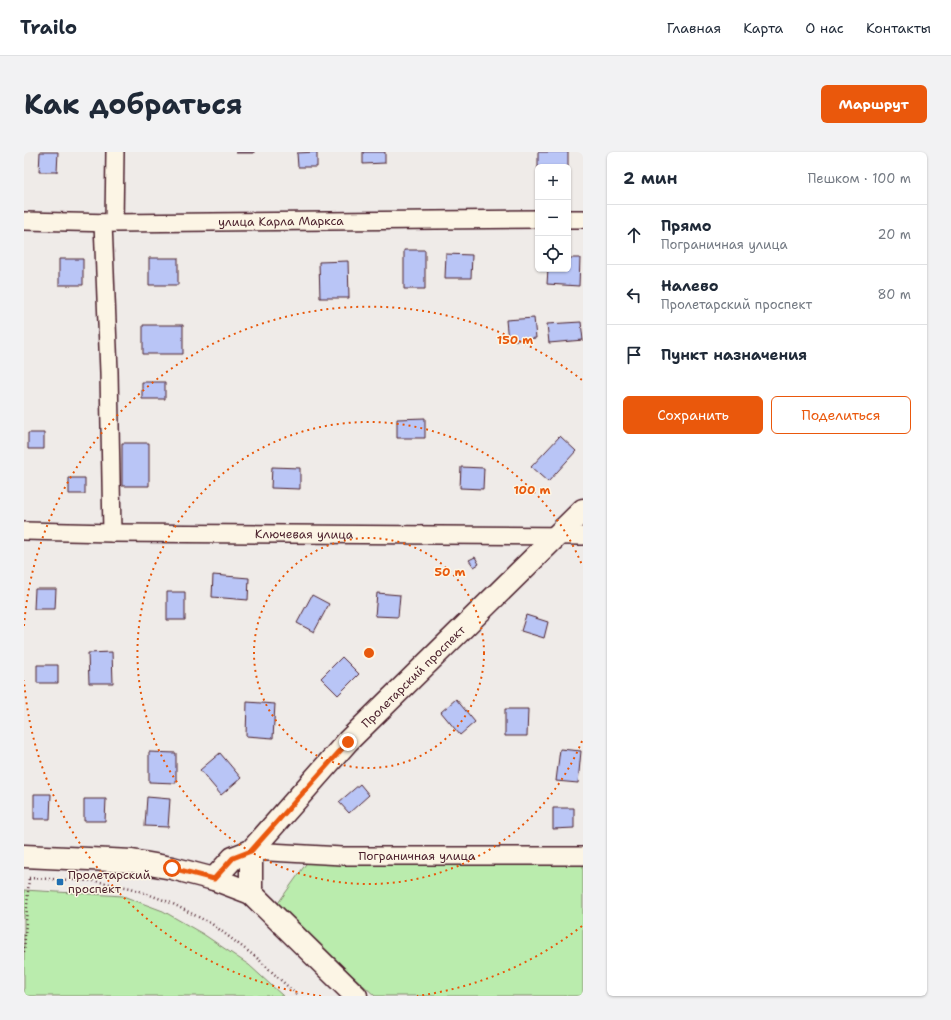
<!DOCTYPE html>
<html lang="ru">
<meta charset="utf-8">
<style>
:root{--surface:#fff;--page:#f2f2f3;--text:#1f2937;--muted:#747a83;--line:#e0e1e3;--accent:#ea580c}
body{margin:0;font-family:"Shantell Sans",sans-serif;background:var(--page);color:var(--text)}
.controls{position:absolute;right:12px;top:12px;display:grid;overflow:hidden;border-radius:6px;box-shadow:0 1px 3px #0004}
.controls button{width:36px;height:36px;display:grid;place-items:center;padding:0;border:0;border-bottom:1px solid var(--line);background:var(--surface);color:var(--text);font:20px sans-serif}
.stop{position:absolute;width:12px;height:12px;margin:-9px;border:3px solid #ea580c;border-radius:50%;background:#fff}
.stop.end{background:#ea580c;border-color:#fff;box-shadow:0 1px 4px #0008}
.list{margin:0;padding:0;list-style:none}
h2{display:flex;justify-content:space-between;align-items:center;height:52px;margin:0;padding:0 16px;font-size:17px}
h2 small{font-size:13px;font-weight:400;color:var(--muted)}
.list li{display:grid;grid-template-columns:26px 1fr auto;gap:12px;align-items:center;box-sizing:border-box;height:60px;padding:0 16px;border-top:1px solid var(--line)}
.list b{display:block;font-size:15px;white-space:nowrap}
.list p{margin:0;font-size:13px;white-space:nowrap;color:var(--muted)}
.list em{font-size:13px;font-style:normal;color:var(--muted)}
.actions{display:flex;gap:8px;padding:12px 16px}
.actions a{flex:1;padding:9px 0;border:1px solid var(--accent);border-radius:6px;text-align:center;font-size:14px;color:var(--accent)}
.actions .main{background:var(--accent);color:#fff}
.icon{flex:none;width:22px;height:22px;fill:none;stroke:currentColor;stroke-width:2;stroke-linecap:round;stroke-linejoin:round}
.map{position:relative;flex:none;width:559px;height:844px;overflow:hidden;border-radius:6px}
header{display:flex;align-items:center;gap:24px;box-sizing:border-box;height:56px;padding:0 20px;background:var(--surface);border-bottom:1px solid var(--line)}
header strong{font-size:19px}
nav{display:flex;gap:22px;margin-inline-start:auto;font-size:14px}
.intro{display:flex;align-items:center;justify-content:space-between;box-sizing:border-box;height:96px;padding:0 24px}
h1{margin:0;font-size:28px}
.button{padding:10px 18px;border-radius:6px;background:var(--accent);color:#fff;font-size:14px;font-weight:700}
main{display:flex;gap:24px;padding:0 24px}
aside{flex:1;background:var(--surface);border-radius:6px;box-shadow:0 1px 3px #0004}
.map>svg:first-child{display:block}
</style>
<header>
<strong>Trailo</strong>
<nav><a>Главная</a><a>Карта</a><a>О нас</a><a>Контакты</a></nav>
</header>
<div class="intro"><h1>Как добраться</h1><a class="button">Маршрут</a></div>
<main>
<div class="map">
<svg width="559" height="844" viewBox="0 0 559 844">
<rect width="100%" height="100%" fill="#efebe8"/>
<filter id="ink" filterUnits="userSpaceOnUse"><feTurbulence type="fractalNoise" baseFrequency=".025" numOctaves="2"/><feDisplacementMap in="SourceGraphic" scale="8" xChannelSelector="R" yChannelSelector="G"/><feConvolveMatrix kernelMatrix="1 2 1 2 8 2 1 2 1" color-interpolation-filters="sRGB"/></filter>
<g filter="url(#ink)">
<!-- green -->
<path fill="#baecad" stroke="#82866c" d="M284,709L559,712V844H351L252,754Z
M0,738L99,744L139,759L179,782L225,813L259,844H0Z"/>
<!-- building -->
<path fill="#b9c5f6" stroke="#4a1f2b" d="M16,0H34L33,20H15Z
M212,0H230V1H212Z
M293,0V15H274L273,1Z
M339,0H361V11L339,12Z
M514,0H544V15H514V26Z
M380,98H401V137H380Z
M422,102L448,103L447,126H421Z
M125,106H154V133H125Z
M544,106H556L555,134L523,132L524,117H544Z
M35,107H59V133H35Z
M324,109L325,146H296L295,110Z
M510,166L512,186L484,189L482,168Z
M557,170L559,188L525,191L523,172Z
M119,173H159V202H119Z
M118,230H141V247H118Z
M401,266V286H373V267Z
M4,281H20V297H4Z
M536,284L552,299L524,330L507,315Z
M98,291H125V334H98Z
M248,315L276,316V337L247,336Z
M437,315L460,316L459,337L436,336Z
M45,326H61V342H45Z
M451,405L455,412L450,415L445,408Z
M189,423L225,426L224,448L188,445Z
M11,437H32L31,457H10Z
M143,440H161V468H143Z
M353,441L376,443L374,465L351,464Z
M288,443L305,452L290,480L273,471Z
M502,463L524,470L520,486L497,479Z
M88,500L89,531H65L64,501Z
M318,505L335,522L314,543L297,526Z
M13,513H34V531H13Z
M432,547L451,570L436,583L417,560Z
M223,550L251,552L249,586L222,584Z
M481,557H504L503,584H481Z
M536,597L557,599L554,631L532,629Z
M125,600L152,601V631L125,630Z
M196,601L217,626L197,643L176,618Z
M336,632L345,643L325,661L315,650Z
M10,642H27L26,667H10Z
M123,645L146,647L144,675L121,674Z
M60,647H82L81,669H60Z
M529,656H550V676L529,677Z"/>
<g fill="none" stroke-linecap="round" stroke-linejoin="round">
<defs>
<g id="street">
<path d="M544,67H559"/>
<path id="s1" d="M0,69L90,71L514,67"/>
<path d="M79,71L85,220L88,381"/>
<path d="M90,71L91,0"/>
<path id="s2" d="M0,379L88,381L559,384"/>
<path id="s3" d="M227,699L318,704H559"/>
</g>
<g id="secondary">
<path d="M0,704L108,709L148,716L190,727L227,741L332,844"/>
<path id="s4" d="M190,727L209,706L227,699L324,589L559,358"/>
<path d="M227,741V699"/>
</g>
</defs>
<!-- street casing -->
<use href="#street" stroke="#4a1f2b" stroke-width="20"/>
<!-- secondary casing -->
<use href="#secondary" stroke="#4a1f2b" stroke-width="25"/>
<!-- path -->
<path stroke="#4a1f2b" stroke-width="2.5" stroke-dasharray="1 3" stroke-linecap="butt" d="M5,726L71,729L107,736L145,750L188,772L233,806L274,844
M0,800L5,725"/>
<!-- street -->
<use href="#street" stroke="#fcf5e5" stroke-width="17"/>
<!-- secondary -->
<use href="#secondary" stroke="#fcf5e5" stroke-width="22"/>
</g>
</g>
<g fill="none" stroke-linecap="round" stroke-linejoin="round" filter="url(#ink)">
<!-- route -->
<path stroke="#ea580c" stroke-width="5" d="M148,716L190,727L209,706L227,699L324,590"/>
</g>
<!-- distance rings -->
<g fill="none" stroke="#e8590c" stroke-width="2" stroke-dasharray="2 4">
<circle cx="345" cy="501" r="115"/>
<path d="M558 589A231 231 0 1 1 558 413"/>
<path d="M558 774A346 346 0 0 1 393 844M297 844A346 346 0 0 1 0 528M0 474A346 346 0 0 1 558 228"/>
</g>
<!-- markers -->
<rect fill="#1f6fb2" stroke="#fcf5e5" stroke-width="1.5" x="32" y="726" width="8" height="8" rx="2"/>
<g text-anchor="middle" stroke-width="3" stroke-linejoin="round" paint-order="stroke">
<!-- street labels -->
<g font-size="12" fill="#4a1f2b" stroke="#fcf5e5">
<text dy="4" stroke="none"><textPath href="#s1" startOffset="257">улица Карла Маркса</textPath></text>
<text dy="4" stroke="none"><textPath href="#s2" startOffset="280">Ключевая улица</textPath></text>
<text dy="4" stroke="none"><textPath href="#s4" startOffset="286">Пролетарский проспект</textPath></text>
<text dy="4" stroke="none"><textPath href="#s3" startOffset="166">Пограничная улица</textPath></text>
</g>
<!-- poi labels -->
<g font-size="12" fill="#4a1f2b" stroke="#fcf5e5" text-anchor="start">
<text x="44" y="727">Пролетарский<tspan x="44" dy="14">проспект</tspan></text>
</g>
</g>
<circle cx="345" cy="501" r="6" fill="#e8590c" stroke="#fcf5e5" stroke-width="2"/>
<g font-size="12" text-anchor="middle" font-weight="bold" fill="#e8590c" stroke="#fcf5e5" stroke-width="3" stroke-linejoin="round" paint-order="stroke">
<text x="491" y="192">150 m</text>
<text x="508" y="342">100 m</text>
<text x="426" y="424">50 m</text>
</g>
</svg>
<div class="controls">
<button>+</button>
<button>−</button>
<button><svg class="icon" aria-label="locate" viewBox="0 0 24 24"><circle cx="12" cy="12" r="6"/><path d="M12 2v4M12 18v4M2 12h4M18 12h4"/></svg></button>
</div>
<div class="stop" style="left:148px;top:716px"></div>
<div class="stop end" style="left:324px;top:590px"></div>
</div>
<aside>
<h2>2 мин<small>Пешком · 100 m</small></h2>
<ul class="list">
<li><svg class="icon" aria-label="ahead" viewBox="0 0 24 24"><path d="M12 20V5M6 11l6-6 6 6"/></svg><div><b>Прямо</b><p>Пограничная улица</p></div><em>20 m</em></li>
<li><svg class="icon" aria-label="left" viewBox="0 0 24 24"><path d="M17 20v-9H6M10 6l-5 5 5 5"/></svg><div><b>Налево</b><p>Пролетарский проспект</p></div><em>80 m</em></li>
<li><svg class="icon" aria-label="arrive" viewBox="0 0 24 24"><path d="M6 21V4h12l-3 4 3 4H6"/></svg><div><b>Пункт назначения</b></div></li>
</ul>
<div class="actions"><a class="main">Сохранить</a><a>Поделиться</a></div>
</aside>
</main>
